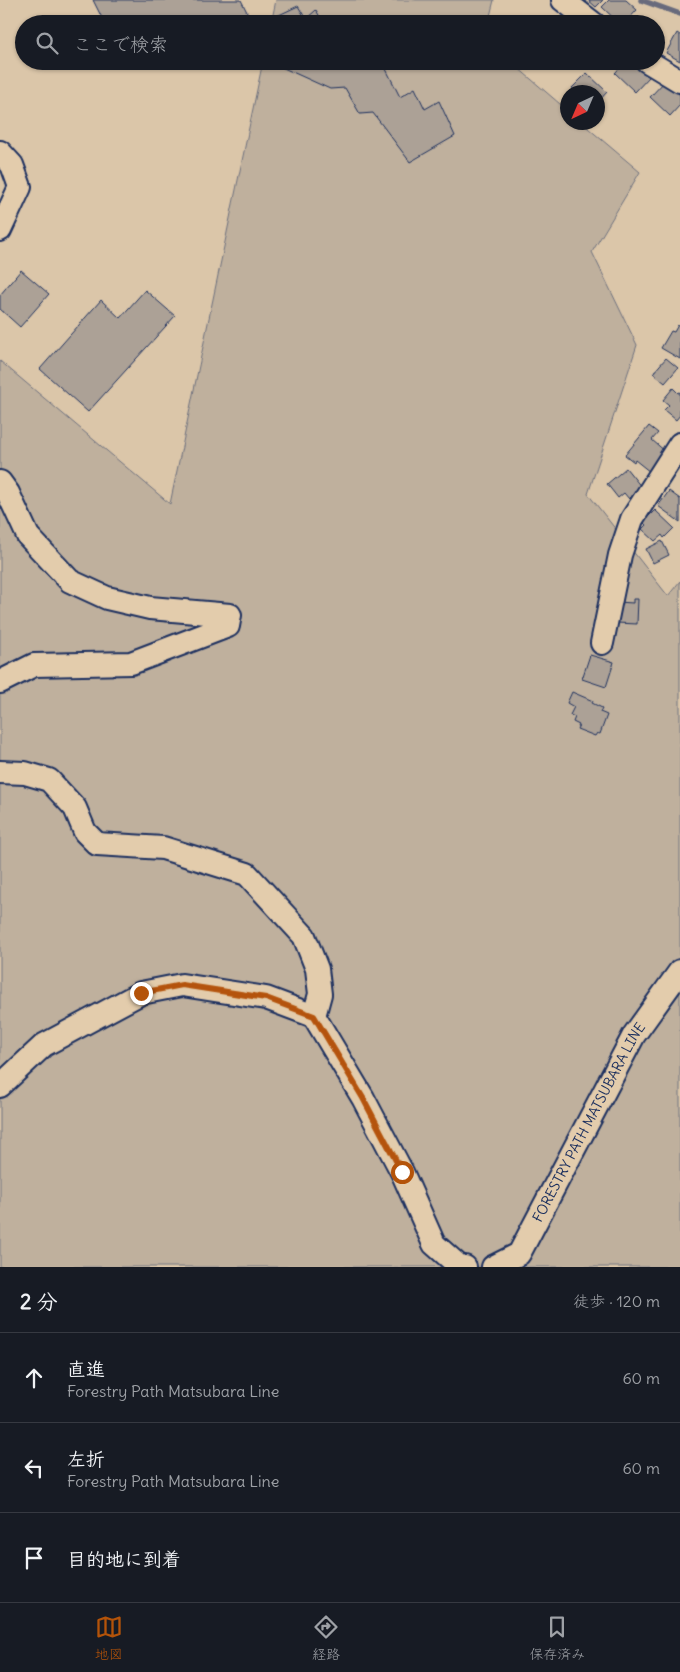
<!DOCTYPE html>
<html lang="ja">
<meta charset="utf-8">
<style>
:root{--surface:#171b24;--page:#20242c;--text:#f1f3f6;--muted:#9ea1a6;--line:#363941;--accent:#b45309}
body{margin:0;font-family:Delius,"Klee One",sans-serif;background:var(--page);color:var(--text)}
.compass{position:absolute;left:560px;top:85px;width:45px;height:45px;border-radius:50%;background:var(--surface);box-shadow:0 1px 4px #0004;rotate:224deg}
.stop{position:absolute;width:15px;height:15px;margin:-11px;border:4px solid #b45309;border-radius:50%;background:#fff}
.stop.end{background:#b45309;border-color:#fff;box-shadow:0 1px 5px #0008}
.list{margin:0;padding:0;list-style:none}
h2{display:flex;justify-content:space-between;align-items:center;height:65px;margin:0;padding:0 20px;font-size:21px}
h2 small{font-size:16px;font-weight:400;color:var(--muted)}
.list li{display:grid;grid-template-columns:32px 1fr auto;gap:15px;align-items:center;box-sizing:border-box;height:90px;padding:0 20px;border-top:1px solid var(--line)}
.list b{display:block;font-size:19px;white-space:nowrap}
.list p{margin:0;font-size:16px;white-space:nowrap;color:var(--muted)}
.list em{font-size:16px;font-style:normal;color:var(--muted)}
.icon{flex:none;width:28px;height:28px;fill:none;stroke:currentColor;stroke-width:2;stroke-linecap:round;stroke-linejoin:round}
.map{position:relative;flex:none;width:680px;height:1267px;overflow:hidden}
.search{position:absolute;background:var(--surface);box-shadow:0 1px 4px #0004;left:15px;right:15px;top:15px;height:55px;display:flex;align-items:center;gap:12px;box-sizing:border-box;padding:0 18px;border-radius:28px;color:var(--muted);font-size:19px}
.sheet{height:335px;background:var(--surface)}
nav{display:flex;justify-content:space-around;align-items:center;box-sizing:border-box;height:70px;border-top:1px solid var(--line);background:var(--surface);font-size:14px;color:var(--muted)}
nav a{display:grid;justify-items:center;gap:2px}
nav .on{color:var(--accent)}
.map>svg:first-child{display:block}
</style>
<div class="map">
<svg width="680" height="1267" viewBox="0 0 680 1267">
<rect width="100%" height="100%" fill="#dbc6a9"/>
<filter id="ink" filterUnits="userSpaceOnUse"><feTurbulence type="fractalNoise" baseFrequency=".02" numOctaves="2"/><feDisplacementMap in="SourceGraphic" scale="10" xChannelSelector="R" yChannelSelector="G"/><feConvolveMatrix kernelMatrix="1 2 1 2 8 2 1 2 1" color-interpolation-filters="sRGB"/></filter>
<g filter="url(#ink)">
<!-- green -->
<path fill="#bfb09d" stroke="#6d707e" d="M276,0H494L488,24H271Z
M263,61H510L567,110L568,122L582,123L640,172L592,252L637,345L588,494L668,596L680,581V1267H0V361L170,504Z"/>
<g fill="none" stroke-linecap="round" stroke-linejoin="round">
<!-- stream -->
<path stroke="#676b7c" stroke-width="5.5" d="M641,0L680,14"/>
</g>
<!-- building -->
<path fill="#aca196" stroke="#1b2f5e" d="M93,0H241L253,24H167L166,22L162,24H105Z
M588,0H603L596,7Z
M609,0H626L637,10L624,24H620L602,7Z
M298,6L306,19L316,10L324,24H260Z
M520,15L530,24H513Z
M677,33L680,35V61L666,53Z
M221,61H260L248,66Z
M268,61H382L400,97L415,88L425,109L439,101L455,136L410,162L373,113L360,114L345,88L330,89Z
M626,61H633L650,76L635,92L615,73Z
M587,73L607,92L598,102V92H576L572,88Z
M665,81L680,95V105L670,116L650,97Z
M21,270L49,294L20,327L0,309V295Z
M145,290L175,316L88,412L40,369L101,300L120,318Z
M678,325L680,327V359L661,348L671,331L674,332Z
M666,358L678,368L665,383L653,373Z
M673,388L678,393L680,392V415L676,420L664,410L669,405L663,400Z
M649,426L658,433L652,440L666,452L650,472L635,460L634,462L625,455Z
M626,468L642,488L629,499L624,493L618,498L607,484Z
M669,491L680,499V522L658,506Z
M655,510L674,528L664,538L662,535L655,541L642,529L646,525L643,522Z
M662,541L669,555L653,563L646,549Z
M633,599H638L637,624L617,623L618,602L633,603Z
M590,655L614,662L606,687L582,679Z
M572,692L593,701L592,703L602,708L600,712L607,715L600,734L597,733L595,736L577,729L579,725L573,722L575,717L570,715L574,707L567,703Z"/>
<g fill="none" stroke-linecap="round" stroke-linejoin="round">
<defs>
<g id="street">
<path d="M563,0L594,24"/>
<path d="M647,61L680,81"/>
<path d="M0,152L12,165L20,187L0,230"/>
<path d="M0,482L8,493L28,536L70,581L107,598L150,608L230,615L228,626L131,663L34,665L0,682"/>
<path d="M602,643L620,555L632,519L680,444"/>
<path d="M0,772L25,773L49,780L75,808L85,832L97,844L163,848L247,874L304,936L317,969L320,994L314,1016"/>
<path d="M0,1086L44,1045L141,993L182,985L266,998L314,1016L363,1098L402,1172L434,1244L459,1266L465,1267"/>
<path id="s1" d="M493,1267L519,1254L634,1035L680,971"/>
</g>
</defs>
<!-- street casing -->
<use href="#street" stroke="#1b2f5e" stroke-width="26"/>
<!-- street -->
<use href="#street" stroke="#e3ccac" stroke-width="22"/>
</g>
</g>
<g fill="none" stroke-linecap="round" stroke-linejoin="round" filter="url(#ink)">
<!-- route -->
<path stroke="#b45309" stroke-width="6" d="M141,993L182,985L266,998L314,1016L363,1098L402,1172"/>
</g>
<g text-anchor="middle" stroke-width="4" stroke-linejoin="round" paint-order="stroke">
<!-- street labels -->
<g font-size="14" fill="#1b2f5e" stroke="#e3ccac">
<text dy="5" stroke="none"><textPath href="#s1" startOffset="178">FORESTRY PATH MATSUBARA LINE</textPath></text>
</g>
</g>
</svg>
<svg class="compass" viewBox="-18 -18 36 36"><path d="M0-13l5 13h-10z" fill="#e53935"/><path d="M0 13l5-13h-10z" fill="#9ea1a6"/></svg>
<div class="stop" style="left:402px;top:1172px"></div>
<div class="stop end" style="left:141px;top:993px"></div>
<div class="search"><svg class="icon" aria-label="search" viewBox="0 0 24 24"><circle cx="10" cy="10" r="6"/><path d="M15 15l6 6"/></svg>ここで検索</div>
</div>
<section class="sheet">
<h2>2 分<small>徒歩 · 120 m</small></h2>
<ul class="list">
<li><svg class="icon" aria-label="ahead" viewBox="0 0 24 24"><path d="M12 20V5M6 11l6-6 6 6"/></svg><div><b>直進</b><p>Forestry Path Matsubara Line</p></div><em>60 m</em></li>
<li><svg class="icon" aria-label="left" viewBox="0 0 24 24"><path d="M17 20v-9H6M10 6l-5 5 5 5"/></svg><div><b>左折</b><p>Forestry Path Matsubara Line</p></div><em>60 m</em></li>
<li><svg class="icon" aria-label="arrive" viewBox="0 0 24 24"><path d="M6 21V4h12l-3 4 3 4H6"/></svg><div><b>目的地に到着</b></div></li>
</ul>
</section>
<nav>
<a class="on"><svg class="icon" aria-label="map" viewBox="0 0 24 24"><path d="M3 6l6-2 6 2 6-2v14l-6 2-6-2-6 2zM9 4v14M15 6v14"/></svg>地図</a>
<a><svg class="icon" aria-label="directions" viewBox="0 0 24 24"><path d="M12 3l9 9-9 9-9-9zM9 14v-3h6M13 9l2 2-2 2"/></svg>経路</a>
<a><svg class="icon" aria-label="saved" viewBox="0 0 24 24"><path d="M7 4h10v16l-5-4-5 4z"/></svg>保存済み</a>
</nav>
